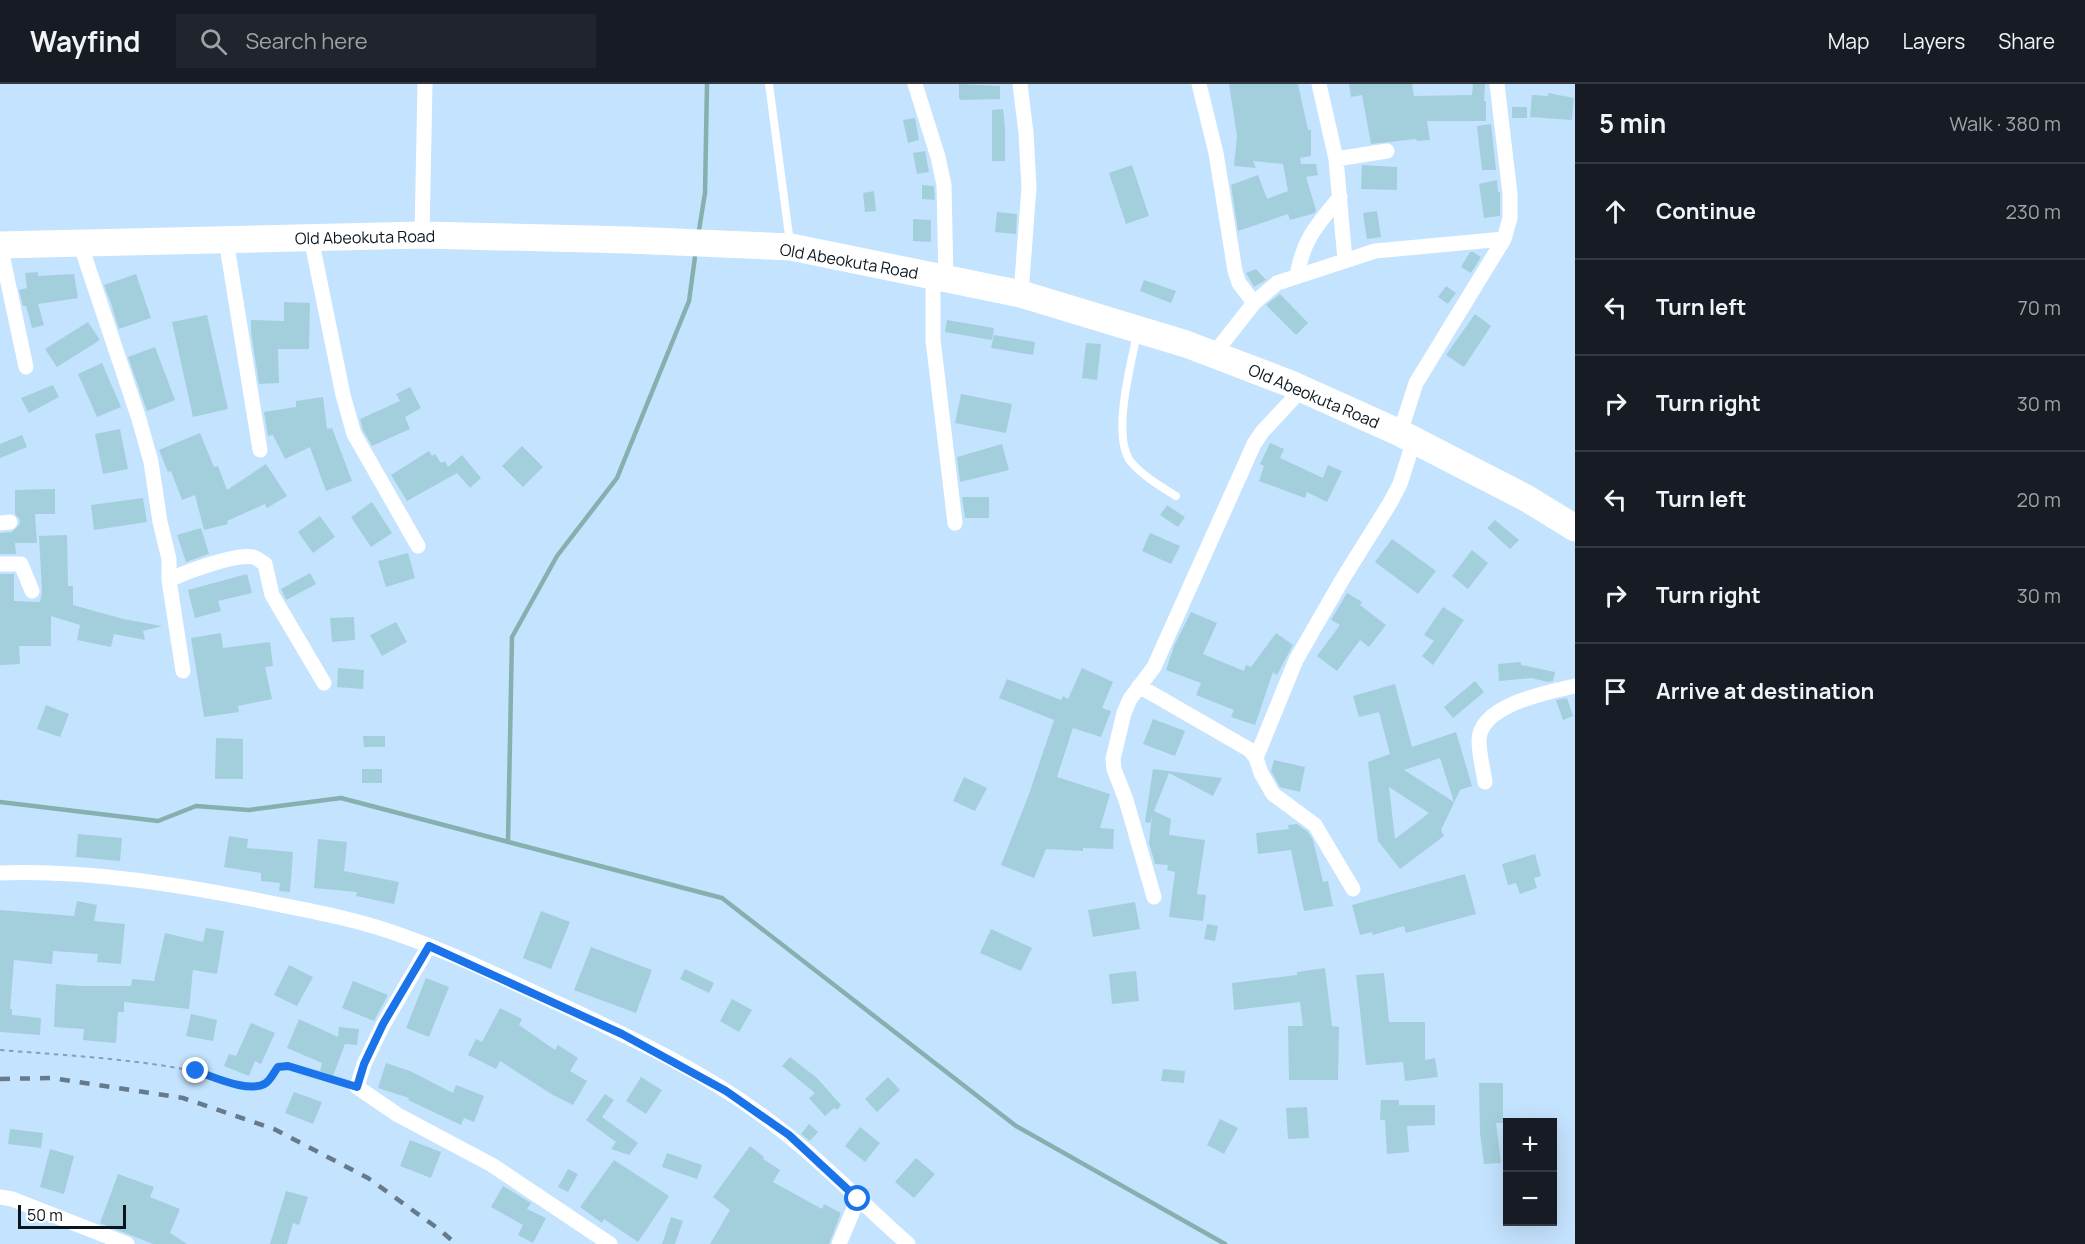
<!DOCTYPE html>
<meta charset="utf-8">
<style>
:root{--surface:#171b24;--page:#20242c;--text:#f1f3f6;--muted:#9ea1a6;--line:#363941}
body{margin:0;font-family:Manrope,sans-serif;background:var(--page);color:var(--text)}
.controls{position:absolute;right:18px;bottom:18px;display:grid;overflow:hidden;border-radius:0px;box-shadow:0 6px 24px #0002}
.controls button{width:54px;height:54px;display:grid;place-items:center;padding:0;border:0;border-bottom:2px solid var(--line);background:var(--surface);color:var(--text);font:30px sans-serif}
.scale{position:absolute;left:18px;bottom:15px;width:108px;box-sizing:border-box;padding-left:6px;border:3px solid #0a151e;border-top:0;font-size:16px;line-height:21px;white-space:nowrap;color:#0a151e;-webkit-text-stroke:4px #fff;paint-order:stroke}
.stop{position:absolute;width:18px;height:18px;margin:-14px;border:4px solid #1a73e8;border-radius:50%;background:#fff}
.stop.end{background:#1a73e8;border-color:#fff;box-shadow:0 2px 6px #0008}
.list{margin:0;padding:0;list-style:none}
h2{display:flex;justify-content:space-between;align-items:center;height:78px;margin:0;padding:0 24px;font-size:26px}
h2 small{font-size:20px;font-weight:400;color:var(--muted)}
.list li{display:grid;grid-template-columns:39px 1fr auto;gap:18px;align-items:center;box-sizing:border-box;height:96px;padding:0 24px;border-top:2px solid var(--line)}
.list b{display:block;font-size:22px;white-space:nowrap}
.list em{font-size:20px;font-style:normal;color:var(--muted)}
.icon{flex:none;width:33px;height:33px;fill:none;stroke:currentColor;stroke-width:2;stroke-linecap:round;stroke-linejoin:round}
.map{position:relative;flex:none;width:1575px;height:1160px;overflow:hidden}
header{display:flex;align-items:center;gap:36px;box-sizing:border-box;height:84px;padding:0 30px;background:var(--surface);border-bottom:2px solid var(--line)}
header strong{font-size:28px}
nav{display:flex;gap:33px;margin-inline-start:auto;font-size:21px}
.search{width:420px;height:54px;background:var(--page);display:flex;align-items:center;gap:15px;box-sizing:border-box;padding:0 21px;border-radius:0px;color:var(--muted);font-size:22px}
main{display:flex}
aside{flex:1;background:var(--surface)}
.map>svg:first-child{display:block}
</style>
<header>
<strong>Wayfind</strong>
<div class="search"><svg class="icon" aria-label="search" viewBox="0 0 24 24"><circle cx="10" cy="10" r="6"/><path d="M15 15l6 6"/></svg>Search here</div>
<nav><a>Map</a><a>Layers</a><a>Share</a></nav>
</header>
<main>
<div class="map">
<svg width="1575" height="1160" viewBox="0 0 1575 1160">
<rect width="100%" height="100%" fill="#c4e3fe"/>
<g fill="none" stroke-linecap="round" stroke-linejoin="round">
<!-- stream -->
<path stroke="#86b0ae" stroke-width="4.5" d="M699,146L705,109L707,0
M0,718L158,737L196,722L249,726L341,714L722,814L1016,1042L1225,1160
M508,758L512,553L557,472L617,394L689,217L695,173"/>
</g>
<!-- building -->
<path fill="#a3cfdc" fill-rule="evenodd" d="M959,0L1000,2V15L961,16L959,14Z
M1229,0H1298L1308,46H1311V72L1300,74L1301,80H1316L1318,91L1306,93L1316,126L1315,129L1290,136L1288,130L1238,147L1231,101L1258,91L1267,115L1288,107L1283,80L1253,77L1256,84L1234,82L1237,52Z
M1349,0H1412L1414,12L1472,11L1473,0H1485L1484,17H1486V37H1427L1430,56L1417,57L1416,55L1371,60L1362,11L1351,13Z
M1548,9L1574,14L1572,36L1530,33L1532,11L1548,12Z
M1512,23H1527V34H1512Z
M1003,25L1005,44V77H992V26Z
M915,34L919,56L908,59L903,36Z
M1491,40L1496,86H1482L1477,42Z
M925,67L929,88L917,90L913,69Z
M1132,81L1149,132L1126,140L1109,89Z
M1362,81L1397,83V106L1361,105Z
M1497,96L1498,108H1500V132L1484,134L1479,100Z
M922,101L934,102L935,116L922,115Z
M874,107L876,127L865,128L863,109Z
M1377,127L1381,153L1367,155L1363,129Z
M997,128L1017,130L1016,150L995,148Z
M913,135L931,136V158L913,157Z
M1470,168H1473L1481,173L1471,189L1461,183Z
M1256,185L1266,196L1254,203L1246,189Z
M38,188V192L74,190L78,214L38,220L44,241L32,244L26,222H23L19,206L27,204L25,189Z
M136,190L151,234L119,245L112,223L113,222H112L104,201Z
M1144,196L1176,207L1171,219L1140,207Z
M1446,202L1456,209L1448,220L1438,213Z
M1280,210L1308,239L1296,251L1266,221Z
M284,218L310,219L309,265H278L279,299L259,300L251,248V236L284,237Z
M1475,230L1491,242L1464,283L1446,271Z
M207,231L228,325L193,333L172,238Z
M947,236L994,244L992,256L945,248Z
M88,238L100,256L57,283L45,265Z
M994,251L1035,258L1033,271L991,264Z
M1086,259L1101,260L1097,296L1082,294Z
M155,263L175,316L147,327L128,273Z
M102,279L121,323L97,333L78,290Z
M53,301L59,313L29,329L21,314Z
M410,303L421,324L405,333L410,345L372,362L363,346L360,335L400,317L396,310Z
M961,310L1012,320L1006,349L955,339Z
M323,313L327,345L332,344L352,397L326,407L310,363L285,375L273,351L268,352L264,328L296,323V317Z
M120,345L128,385L103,390L95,350Z
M200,349L214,383L218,382L227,406L266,380L287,412L267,424L265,420L227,437L228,440L204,446L195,411L182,416L171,387L168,388L159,366Z
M22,351L27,363L0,374V360Z
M1270,359L1284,365L1280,374L1323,394L1328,381L1342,387L1327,418L1307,408L1305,414L1259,397L1264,382L1260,380Z
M1002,360L1009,386L960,398L957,373Z
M522,362L543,383L523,403L502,382Z
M429,367L432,372L435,370L441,379L445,377L448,383L462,371L481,394L470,404L457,389L407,417L391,391Z
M55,405V430H35L37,459H15L16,470H0V449L12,448L19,441L20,436L15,430V406Z
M962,413H989V434H965Z
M143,414L147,438L94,446L91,421Z
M372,418L392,449L371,463L351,433Z
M1167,421L1185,433L1178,443L1160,431Z
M320,432L335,453L313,469L298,448Z
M1495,436L1519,456L1510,465L1487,444Z
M201,444L209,470L186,478L177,451Z
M1150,449L1180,462L1171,480L1142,467Z
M67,451L68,502H73V521L123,535L162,542L143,547L145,556L114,550L111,563L77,556L80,541L51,532V562H19L20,580L0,581V490H14V517L40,518L42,508L39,452Z
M1392,455L1436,487L1418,510L1375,478Z
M1472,466L1488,479L1468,505L1452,492Z
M408,469L415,494L386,503L378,477Z
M310,489L316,500L286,516L281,505Z
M247,490L252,509L218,517L221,527L195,534L188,506Z
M1347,509L1362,518L1360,521L1386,541L1369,563L1360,556L1337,587L1317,572L1340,541L1331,536Z
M1443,523L1464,536L1433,581L1422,572L1434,557L1424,551Z
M1191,528L1217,539L1203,570L1244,587L1246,581L1251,583L1276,549L1293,561L1277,591L1273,588L1255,641L1231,633L1234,626L1196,611L1201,599L1166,586L1174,562Z
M354,533L355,556L332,558L330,534Z
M396,538L407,558L382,572L370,551Z
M221,549L223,564L270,558L273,582L265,583L272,615L238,622L239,628L204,633L191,554Z
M1521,578V581L1555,588L1553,597L1548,598L1531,594L1499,597L1498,580Z
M338,584L364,586L363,605L337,603Z
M1082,584L1113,598L1102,624L1111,627L1101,653L1073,644L1057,693L1110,710L1100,744L1114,745L1113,765L1083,764V767L1046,765L1034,794L1001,781L1029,710L1054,636L999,614L1007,595L1061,616L1063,612L1068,615Z
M1475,597L1484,608L1453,634L1444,623Z
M1395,600L1412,663L1456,648L1472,702L1460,706L1441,746L1444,752L1400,785L1378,757L1368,678L1390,670L1379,628L1359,633L1353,612ZM1440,674L1454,718L1404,686ZM1389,703L1429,729L1395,755Z
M1567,614L1573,632L1563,636L1556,616Z
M46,621L69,630L60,653L37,645Z
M1153,635L1185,647L1175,672L1143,660Z
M363,652H385V663H364Z
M216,654L243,655V695H215Z
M1274,676L1305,683L1300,708L1280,703L1271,687Z
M362,685H382V699H362Z
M1153,685L1222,694L1213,712L1169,689L1154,727L1171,735L1169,751L1205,756L1197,810L1206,811L1203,837L1169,833L1175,788L1167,786L1168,781L1155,780L1149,759L1152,732L1150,739L1145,738Z
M964,693L987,704L975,727L953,717Z
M1297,740L1308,748L1313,756L1323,798L1328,797L1333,822L1304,827L1291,766L1258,770L1256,749L1289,745L1288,741Z
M78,750L122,754L120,777L76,773Z
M229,752L248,755L247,764L293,768L290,808L279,807L280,799L261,797V789L224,783Z
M318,755L347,758L344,787L399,798L394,820L356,812L357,808L314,804Z
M1535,770L1541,792L1534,794L1537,804L1520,810L1516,799L1508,801L1502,780Z
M1465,790L1476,830L1406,849L1404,842L1373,851L1372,848L1360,851L1352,821Z
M77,817L97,821L94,837L125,840L121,880L97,878L98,870L53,867L52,880L14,876L10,925H12V931L41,934L40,951L0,948V826L74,832Z
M1135,818L1140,845L1093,853L1088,826Z
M541,827L570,838L551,885L523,874Z
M1207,840L1218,842L1215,857L1204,855Z
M206,844L224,847L217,890L193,886L189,925L124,918V928H118L116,959L83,956L84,945L54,943L56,900L79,902H131L132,895L154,897L165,849L203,858Z
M991,845L1032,864L1021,887L980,869Z
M591,863L652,886L636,929L574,906Z
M289,881L313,893L297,922L274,911Z
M1325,884L1332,942L1339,943L1338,996H1289L1288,942H1303L1300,918L1234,926L1232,899L1297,891V888Z
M685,885L714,899L709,909L680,895Z
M1136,887L1139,917L1112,920L1109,890Z
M1384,889L1389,938H1425V976L1435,974L1438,993L1405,997L1403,978L1366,981L1356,891Z
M426,894L449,903L429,953L406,944Z
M353,897L388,911L374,937L342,924Z
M732,915L752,926L739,948L720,937Z
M500,924L522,935L519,941L555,966L558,961L578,974L570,987L587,997L573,1021L553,1011L500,977L496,985L468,971L476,955L482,958Z
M191,930L217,936L213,957L186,952Z
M299,935L338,953L339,943L359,945L357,961L345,960L333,992L320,987L322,979L287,964Z
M251,939L275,949L261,980L255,977L249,992L224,982L229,970L236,972Z
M790,973L817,994L841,1021L837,1026L834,1024L825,1032L809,1014L815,1009L782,982Z
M386,979L410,987L453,1009L456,1001L484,1012L474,1038L464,1034L461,1041L408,1016L409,1014L378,1004Z
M1163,985L1185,987L1184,999L1161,997Z
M641,993L662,1006L646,1030L626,1017Z
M888,993L900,1006L877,1028L865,1015Z
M1479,999H1503V1039H1496L1501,1079L1484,1080L1480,1049Z
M294,1008L322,1018L313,1040L285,1029Z
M605,1010L614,1016L602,1033L638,1059L629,1071L611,1065L616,1058L586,1036Z
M1381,1016H1399V1021H1435V1041L1407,1042L1409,1068L1387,1070L1385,1036H1380Z
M1307,1023L1309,1054L1288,1055L1286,1024Z
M1220,1035L1238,1044L1224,1070L1207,1061Z
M809,1040L818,1048L810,1057L801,1050Z
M860,1043L880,1059L865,1078L845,1062Z
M10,1045L43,1049L41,1064L8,1060Z
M410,1056L441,1068L431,1094L400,1082Z
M750,1062L764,1073L763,1075L780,1086L773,1098L822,1125L824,1120L841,1129L829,1160H710L730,1126L713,1113Z
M50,1065L74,1072L64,1110L40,1103Z
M667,1069L702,1081L697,1095L662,1083Z
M916,1074L935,1090L914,1114L895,1098Z
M614,1076L669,1112L638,1158L604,1135L602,1139L580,1123Z
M568,1085L578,1090L568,1108L558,1103Z
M118,1090L154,1103L150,1113L180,1125L170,1149L187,1160H153L100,1139Z
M503,1102L531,1119L527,1125L546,1134L533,1159L518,1151L523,1141L491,1123Z
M286,1107L308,1113L299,1141L293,1139L287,1160H270Z
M671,1133L683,1137L675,1160H662Z"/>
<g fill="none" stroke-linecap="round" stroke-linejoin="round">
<!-- path -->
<path stroke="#87a0b5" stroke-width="2" stroke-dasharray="4.5 4.5" stroke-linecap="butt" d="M0,966C61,971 123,974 183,985C204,989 236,1005 255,1003C270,1001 270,986 282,982L342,999"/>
<!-- lane -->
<path stroke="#fff" stroke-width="8" d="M769,0L790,159
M1137,250C1131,280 1111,353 1131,378C1143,392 1160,402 1176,412"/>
<!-- street -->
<path stroke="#fff" stroke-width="15" d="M915,0L938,73L944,101L946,195
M1020,0L1026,49L1029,103L1021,210
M1199,0L1216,69L1235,187L1239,199L1254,219
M1319,0L1336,75L1345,176
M1336,75L1387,67
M422,151L425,0
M311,154L343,311L354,350L418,462
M226,156L260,366
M80,159L139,335L151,378L160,438L169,475V496L183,587
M0,161L26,283
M933,192V256L955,439
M1297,192C1303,155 1317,141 1340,113
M1213,271L1254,219L1277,199L1375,167L1504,155
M1400,349L1416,299L1504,155L1510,134V110L1497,0
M0,439L10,438
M0,480H21L32,507
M169,496C186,488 236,469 253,473C257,474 262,478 265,480L272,511L324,599
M1139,602L1250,666L1256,674L1261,689L1273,710L1315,741L1353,805
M1256,674L1296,576L1342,496L1390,419L1400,400L1414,356
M1485,698C1483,685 1479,670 1479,656C1480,621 1548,608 1575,602
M0,789C90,786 183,801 271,819C316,828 360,836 403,852C460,872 515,900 570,925C635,956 702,987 760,1030C813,1068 859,1117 908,1160
M1154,813L1126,716L1114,685L1113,675L1124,629L1130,615L1154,583L1254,360L1262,348L1302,305
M429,862L383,941L364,980L357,1003L398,1031L492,1081L610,1160
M0,1113L12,1115L127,1160
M839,1160L858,1115"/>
<!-- highway -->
<path stroke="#fff" stroke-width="27" d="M0,161L422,151L629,156L791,163L1021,210L1186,260L1291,300L1400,349L1526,414L1575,444"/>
<!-- rail -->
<path stroke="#667a8c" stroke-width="4.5" stroke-dasharray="10 10" stroke-linecap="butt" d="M0,995L51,994L183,1014L274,1045L368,1094L440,1146L456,1160"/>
</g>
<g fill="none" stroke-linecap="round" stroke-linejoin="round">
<!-- route -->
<path stroke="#1a73e8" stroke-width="8" d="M196,987C214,993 250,1010 266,999C271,995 274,988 278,983L288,982L357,1003L364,980L383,940L429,862L622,950L726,1007L789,1051L858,1115"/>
</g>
<g text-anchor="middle" stroke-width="4.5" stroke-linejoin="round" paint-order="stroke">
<!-- street labels -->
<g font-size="16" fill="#0a151e" stroke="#fff">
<text transform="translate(365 153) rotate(-1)" y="6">Old Abeokuta Road</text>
<text transform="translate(849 177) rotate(10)" y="6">Old Abeokuta Road</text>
<text transform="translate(1314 312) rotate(23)" y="6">Old Abeokuta Road</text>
</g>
</g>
</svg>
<div class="controls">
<button>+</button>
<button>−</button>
</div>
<div class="scale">50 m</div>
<div class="stop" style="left:858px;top:1115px"></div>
<div class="stop end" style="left:196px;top:987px"></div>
</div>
<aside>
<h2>5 min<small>Walk · 380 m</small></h2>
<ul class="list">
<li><svg class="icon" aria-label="ahead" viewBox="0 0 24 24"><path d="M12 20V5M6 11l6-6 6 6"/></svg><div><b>Continue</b></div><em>230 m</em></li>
<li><svg class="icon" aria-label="left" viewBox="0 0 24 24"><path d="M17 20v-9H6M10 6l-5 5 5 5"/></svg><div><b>Turn left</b></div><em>70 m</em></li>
<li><svg class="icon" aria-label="right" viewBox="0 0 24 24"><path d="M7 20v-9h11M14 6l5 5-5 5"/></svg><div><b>Turn right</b></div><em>30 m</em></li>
<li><svg class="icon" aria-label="left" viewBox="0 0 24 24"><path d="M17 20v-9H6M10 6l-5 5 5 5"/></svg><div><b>Turn left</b></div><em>20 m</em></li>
<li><svg class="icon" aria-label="right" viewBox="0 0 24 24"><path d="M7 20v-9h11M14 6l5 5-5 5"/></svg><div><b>Turn right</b></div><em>30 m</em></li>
<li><svg class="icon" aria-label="arrive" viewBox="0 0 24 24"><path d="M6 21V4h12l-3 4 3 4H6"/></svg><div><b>Arrive at destination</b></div></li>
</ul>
</aside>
</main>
